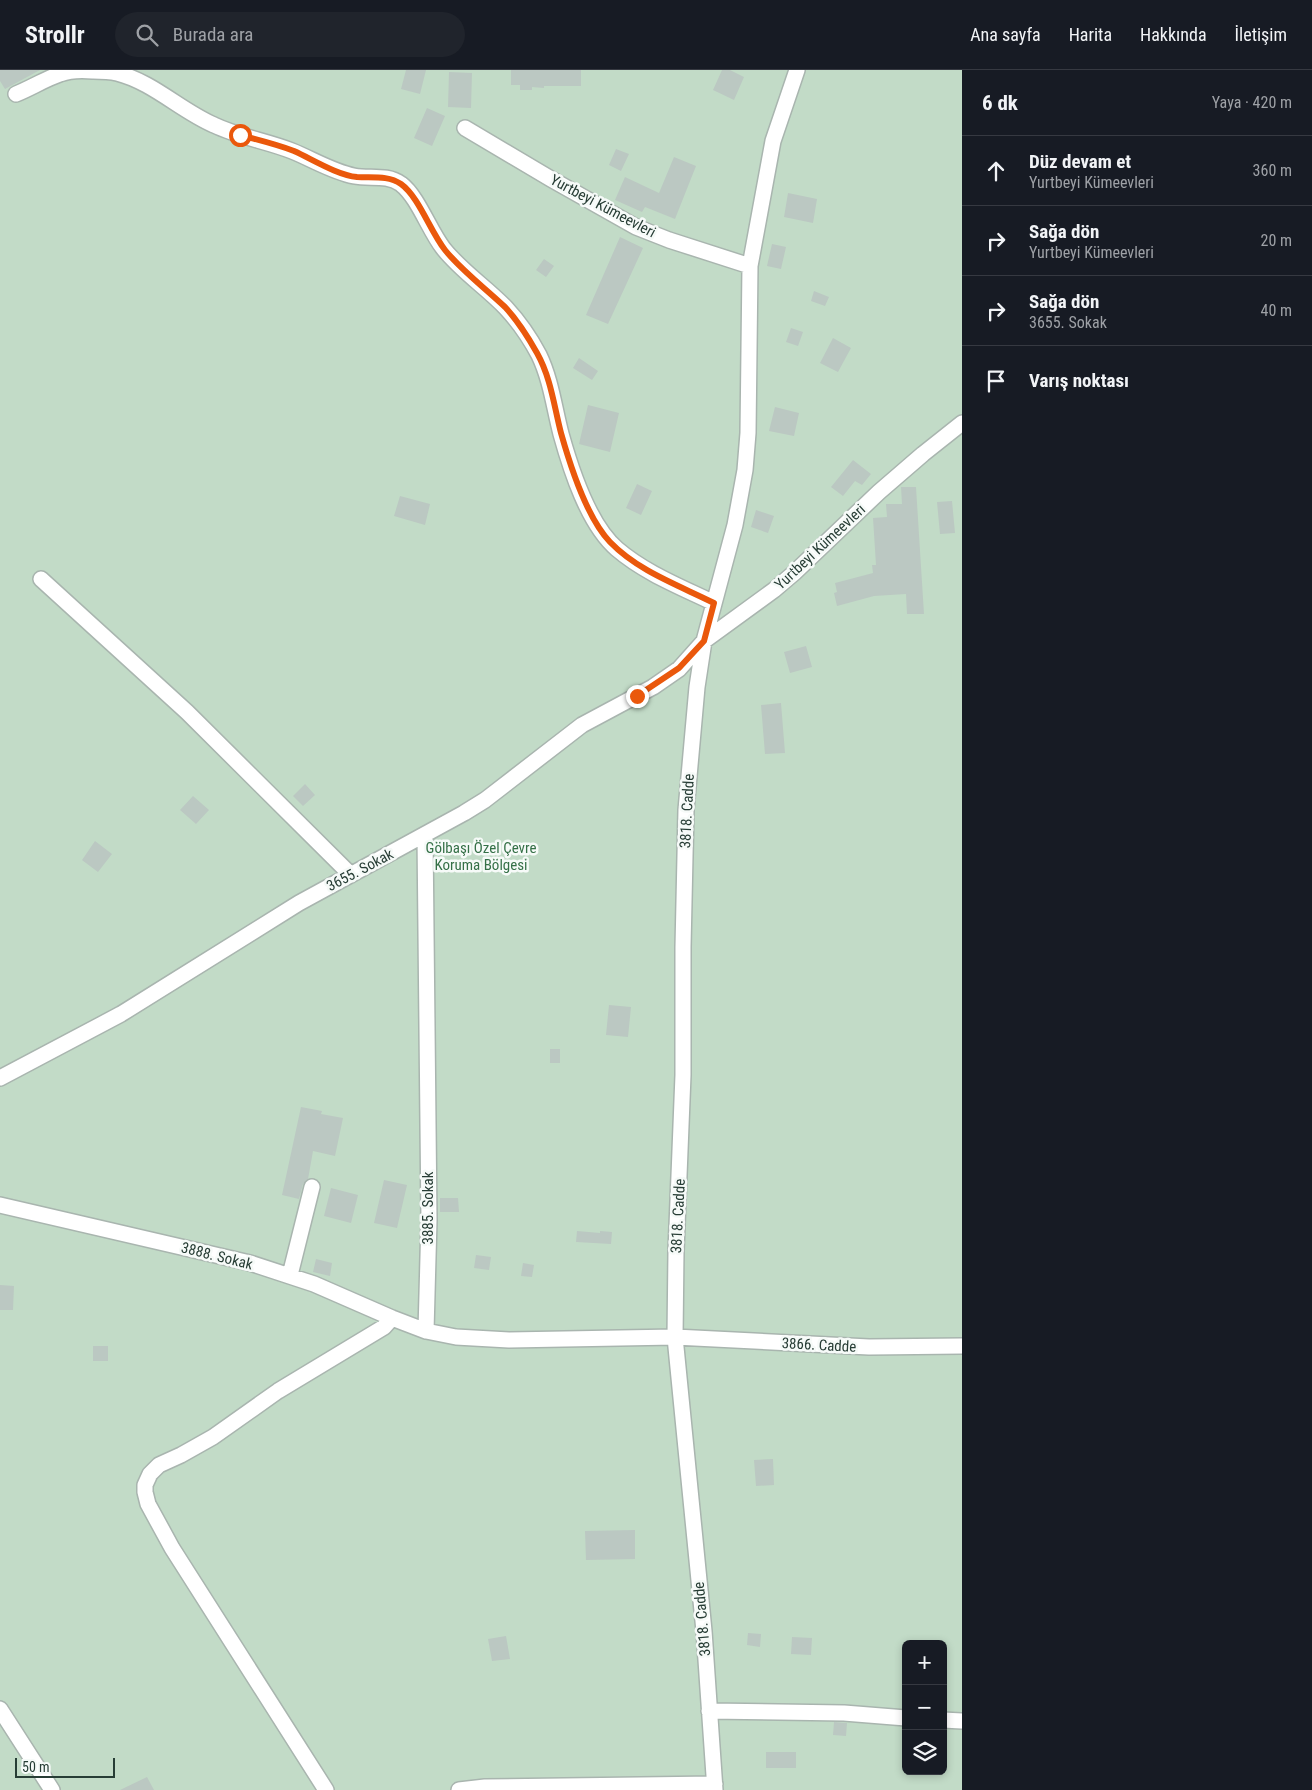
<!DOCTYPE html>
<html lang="tr">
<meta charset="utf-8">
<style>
:root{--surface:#171b24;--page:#20242c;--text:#f1f3f6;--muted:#9ea1a6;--line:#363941}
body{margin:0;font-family:"Roboto Condensed",sans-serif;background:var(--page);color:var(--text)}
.controls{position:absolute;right:15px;bottom:15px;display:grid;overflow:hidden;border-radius:8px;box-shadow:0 2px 8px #0003}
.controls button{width:45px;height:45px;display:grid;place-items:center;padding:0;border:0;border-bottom:1px solid var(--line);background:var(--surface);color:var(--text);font:25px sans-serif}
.scale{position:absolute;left:15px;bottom:12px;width:100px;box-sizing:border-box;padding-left:5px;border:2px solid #273d35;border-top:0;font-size:14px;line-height:18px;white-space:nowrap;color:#273d35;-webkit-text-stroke:4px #f6faf8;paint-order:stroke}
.stop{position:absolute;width:15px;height:15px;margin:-11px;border:4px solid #ea580c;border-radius:50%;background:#fff}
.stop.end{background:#ea580c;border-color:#fff;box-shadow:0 1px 5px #0008}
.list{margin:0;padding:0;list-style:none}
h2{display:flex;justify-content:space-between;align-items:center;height:65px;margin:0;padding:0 20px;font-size:21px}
h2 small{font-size:16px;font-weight:400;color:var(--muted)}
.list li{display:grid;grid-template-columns:32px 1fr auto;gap:15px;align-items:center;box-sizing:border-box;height:70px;padding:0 20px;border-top:1px solid var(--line)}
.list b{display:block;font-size:19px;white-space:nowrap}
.list p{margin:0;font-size:16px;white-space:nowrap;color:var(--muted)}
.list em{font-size:16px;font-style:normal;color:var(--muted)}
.icon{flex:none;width:28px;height:28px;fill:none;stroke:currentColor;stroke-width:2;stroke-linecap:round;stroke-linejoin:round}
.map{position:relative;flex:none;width:962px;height:1720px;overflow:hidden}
header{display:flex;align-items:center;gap:30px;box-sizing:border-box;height:70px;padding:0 25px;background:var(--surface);border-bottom:1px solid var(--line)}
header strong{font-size:24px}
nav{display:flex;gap:28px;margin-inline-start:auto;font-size:18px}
.search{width:350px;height:45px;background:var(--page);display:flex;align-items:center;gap:12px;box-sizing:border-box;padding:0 18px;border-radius:28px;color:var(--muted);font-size:19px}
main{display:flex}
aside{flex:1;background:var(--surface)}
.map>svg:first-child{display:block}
</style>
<header>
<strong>Strollr</strong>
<div class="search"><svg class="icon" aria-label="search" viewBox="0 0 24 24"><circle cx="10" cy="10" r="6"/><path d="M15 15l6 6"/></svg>Burada ara</div>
<nav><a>Ana sayfa</a><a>Harita</a><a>Hakkında</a><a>İletişim</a></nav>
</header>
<main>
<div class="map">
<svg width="962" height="1720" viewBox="0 0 962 1720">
<rect width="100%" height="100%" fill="#e6ede9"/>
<!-- green -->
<path fill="#c2dbc7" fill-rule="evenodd" d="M0,0H962V1720H0ZM906,1574H943V1701H906Z"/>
<!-- building -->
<path fill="#bbc8c2" d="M0,0H40L5,19L0,11Z
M406,0H426L420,24L401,19Z
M511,0H581V16H544V18L532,17V20H520V15H511Z
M722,0H730L744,7L734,30L713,20Z
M449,2L472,3L471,38L448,37Z
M427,38L445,46L432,76L414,68Z
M616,79L629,84L621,101L609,95Z
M674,87L696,96L675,149L645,137L642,142L615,130L625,107L659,123Z
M788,123L817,129L813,153L784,147Z
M620,167L643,178L608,254L586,245Z
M772,174L786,177L781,199L767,196Z
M544,189L554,196L546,207L536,200Z
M814,221L829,227L825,236L811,231Z
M791,258L803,262L798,276L786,272Z
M833,268L851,278L838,302L820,293Z
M579,288L598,301L592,310L573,298Z
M588,335L619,343L610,382L579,374Z
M775,337L799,343L794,366L769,361Z
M853,390L871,404L862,415L855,411L843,426L831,417Z
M637,414L652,421L641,445L626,438Z
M901,417H916L924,544H907L906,524L874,526L837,536L834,523L837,522L835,513L873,503L872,495H876L873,448L887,447L886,434H902Z
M400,426L430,434L425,455L394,446Z
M952,431L955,463L940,464L937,432Z
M756,440L774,446L768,463L751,457Z
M806,576L812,597L790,603L784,582Z
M781,633L785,683L765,684L761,635Z
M305,714L315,725L303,736L293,726Z
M193,726L209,740L196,754L180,740Z
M95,771L112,784L98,802L82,790Z
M609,935L631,937L628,967L606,965Z
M550,979H560V993H550Z
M301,1037L322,1041L321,1044L343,1048L335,1086L313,1081L308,1109L303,1114L299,1129L282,1125Z
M384,1110L407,1115L397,1158L374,1153Z
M331,1118L358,1125L351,1153L324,1146Z
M440,1128H458L459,1142H440Z
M577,1161L600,1163V1161L612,1162L611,1174L576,1172Z
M476,1185L491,1187L489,1200L474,1198Z
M316,1189L332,1193L330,1206L313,1202Z
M523,1193L534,1195L532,1207L521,1206Z
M0,1215L14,1216L13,1240H0Z
M93,1276H108V1291H93Z
M773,1389L774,1415L756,1416L754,1390Z
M635,1460V1489L586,1490L585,1461Z
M748,1563L761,1564L760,1577L747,1575Z
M506,1566L510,1589L492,1591L488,1569Z
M792,1567L812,1568L811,1585L791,1584Z
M834,1652L847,1653L846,1666L833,1665Z
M766,1682H796V1698H766Z
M147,1707L154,1720H120Z"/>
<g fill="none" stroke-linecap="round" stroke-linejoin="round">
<defs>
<path id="minor" d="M16,24C31,18 45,9 60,4C70,0 82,0 93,1C101,1 109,1 117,3C153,12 181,41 214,55C239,67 267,71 292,81C312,89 333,102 354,106C370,109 387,104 401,114C418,127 429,160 443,178C461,201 486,217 506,238C519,252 530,268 539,285C551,310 554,337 561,364C571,400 588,454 617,479C645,503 681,517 714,533
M465,58L551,109L636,157L669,170L750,196
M41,509L187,642L351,805
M425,765L429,1150L426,1261L456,1267L509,1270L675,1267L869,1277L962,1276
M0,1008L121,944L299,833L464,743L485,730L582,655L653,617L679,599L704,571L774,520L794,503L879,422L923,384L962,353
M0,1135L250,1193L314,1214L392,1248L426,1261
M290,1205L312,1117
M0,1639L52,1720
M709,1641L844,1643L906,1648
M943,1650L962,1651
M326,1720L172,1478L148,1434L145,1422V1415L150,1404L159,1395L181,1385L213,1367L278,1321L384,1257L392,1248
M459,1720L485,1717L715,1714
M715,1720L704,1561L675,1267L676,1181L683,1005V877L686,740L697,617L704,571L735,455L745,400L748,363L750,196L773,71L797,0"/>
</defs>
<!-- minor casing -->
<use href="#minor" stroke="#a9b5af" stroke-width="18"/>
<!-- minor -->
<use href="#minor" stroke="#fff" stroke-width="15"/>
</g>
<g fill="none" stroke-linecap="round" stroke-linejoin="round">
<!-- route -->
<path stroke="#ea580c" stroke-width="6" d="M240,65C258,70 276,74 294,81C312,89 337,105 357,107C372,108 388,105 401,114C419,127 430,161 445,180C462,201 485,218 505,237C518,251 528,267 537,283C551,308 554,336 561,363C570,395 587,448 610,472C638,501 678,515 714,533L704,571L679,598L637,626"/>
</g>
<g text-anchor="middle" stroke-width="5" stroke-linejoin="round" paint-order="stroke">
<!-- street labels -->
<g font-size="15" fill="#273d35" stroke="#f6faf8">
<text transform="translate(603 136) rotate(28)" y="5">Yurtbeyi Kümeevleri</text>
<text transform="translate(820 477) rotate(-43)" y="5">Yurtbeyi Kümeevleri</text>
<text transform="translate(687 741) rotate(-87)" y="5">3818. Cadde</text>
<text transform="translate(360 800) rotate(-28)" y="5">3655. Sokak</text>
<text transform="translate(428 1138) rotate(-90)" y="5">3885. Sokak</text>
<text transform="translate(678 1146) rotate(-87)" y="5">3818. Cadde</text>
<text transform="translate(217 1186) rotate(14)" y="5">3888. Sokak</text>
<text transform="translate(819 1275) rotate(3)" y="5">3866. Cadde</text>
<text transform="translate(702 1549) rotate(-95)" y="5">3818. Cadde</text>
</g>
<!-- park labels -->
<g font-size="15" fill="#357047" stroke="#f6faf8">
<text x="481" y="783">Gölbaşı Özel Çevre<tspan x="481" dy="17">Koruma Bölgesi</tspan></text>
</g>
</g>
</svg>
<div class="controls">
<button>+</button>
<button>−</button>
<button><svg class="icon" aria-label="layers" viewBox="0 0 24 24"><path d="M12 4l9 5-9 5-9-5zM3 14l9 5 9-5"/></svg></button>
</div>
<div class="scale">50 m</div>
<div class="stop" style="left:240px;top:65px"></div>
<div class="stop end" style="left:637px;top:626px"></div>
</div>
<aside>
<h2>6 dk<small>Yaya · 420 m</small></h2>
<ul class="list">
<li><svg class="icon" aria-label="ahead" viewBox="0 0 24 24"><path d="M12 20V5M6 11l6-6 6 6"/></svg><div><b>Düz devam et</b><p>Yurtbeyi Kümeevleri</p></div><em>360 m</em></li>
<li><svg class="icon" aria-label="right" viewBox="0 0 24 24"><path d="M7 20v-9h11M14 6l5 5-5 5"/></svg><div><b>Sağa dön</b><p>Yurtbeyi Kümeevleri</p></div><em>20 m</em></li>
<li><svg class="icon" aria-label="right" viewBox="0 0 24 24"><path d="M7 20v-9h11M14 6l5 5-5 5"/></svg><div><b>Sağa dön</b><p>3655. Sokak</p></div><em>40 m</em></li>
<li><svg class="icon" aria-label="arrive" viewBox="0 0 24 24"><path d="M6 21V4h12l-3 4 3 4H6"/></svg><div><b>Varış noktası</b></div></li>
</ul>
</aside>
</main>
